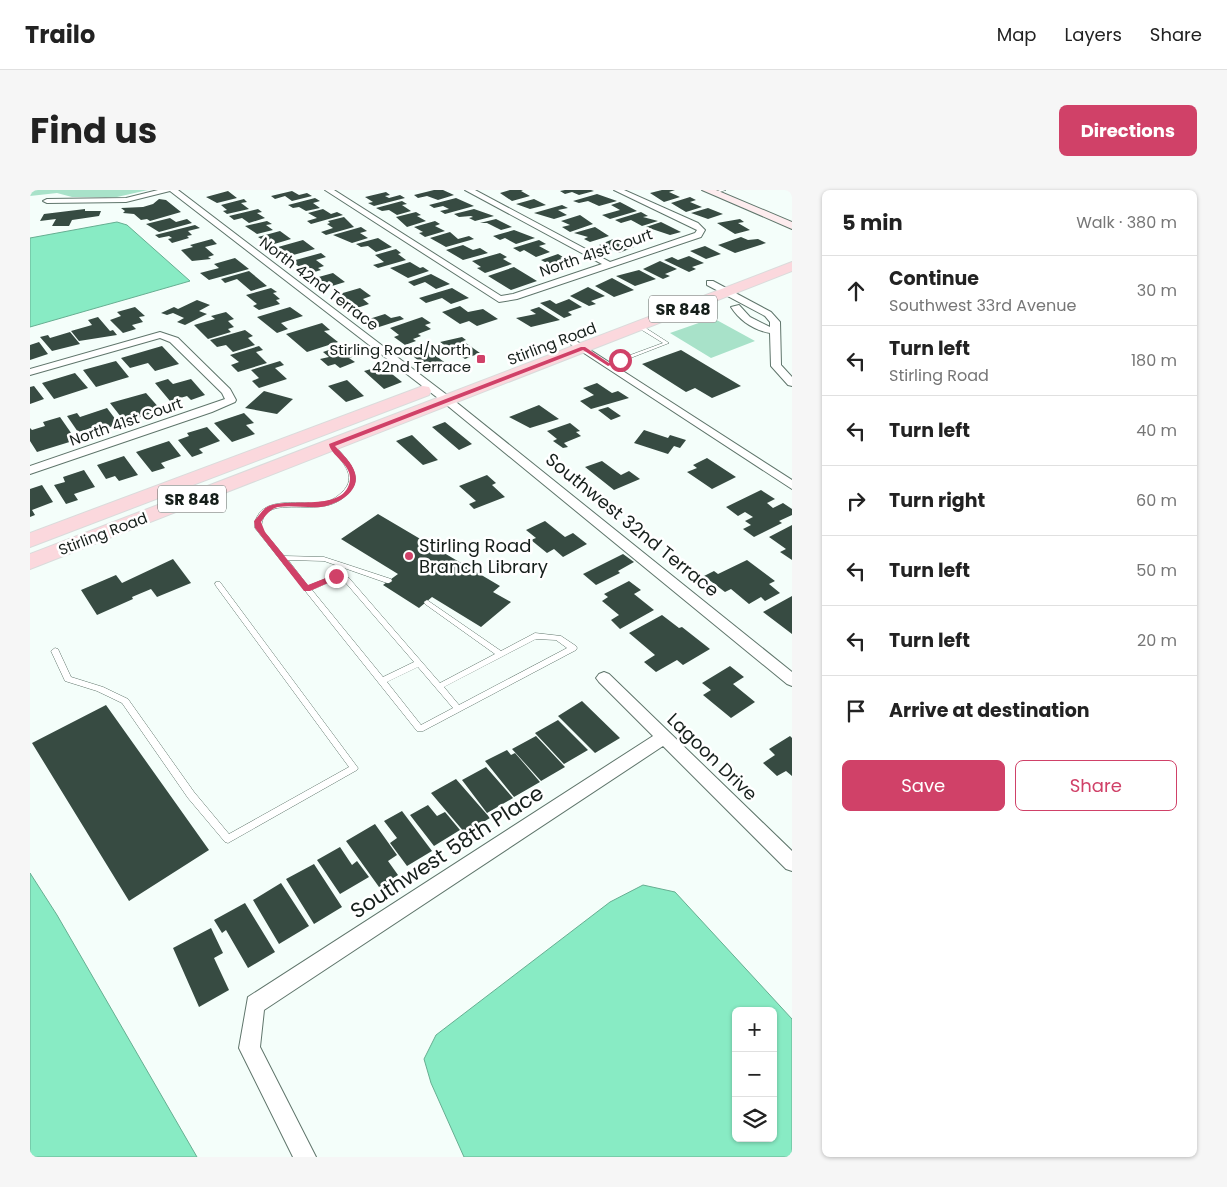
<!DOCTYPE html>
<meta charset="utf-8">
<style>
:root{--surface:#fff;--page:#f6f6f6;--text:#222;--muted:#767676;--line:#e0e0e0;--accent:#d04168}
body{margin:0;font-family:Poppins,sans-serif;background:var(--page);color:var(--text)}
.controls{position:absolute;right:15px;bottom:15px;display:grid;overflow:hidden;border-radius:8px;box-shadow:0 1px 4px #0004}
.controls button{width:45px;height:45px;display:grid;place-items:center;padding:0;border:0;border-bottom:1px solid var(--line);background:var(--surface);color:var(--text);font:25px sans-serif}
.stop{position:absolute;width:15px;height:15px;margin:-11px;border:4px solid #d04168;border-radius:50%;background:#fff}
.stop.end{background:#d04168;border-color:#fff;box-shadow:0 1px 5px #0008}
.list{margin:0;padding:0;list-style:none}
h2{display:flex;justify-content:space-between;align-items:center;height:65px;margin:0;padding:0 20px;font-size:21px}
h2 small{font-size:16px;font-weight:400;color:var(--muted)}
.list li{display:grid;grid-template-columns:32px 1fr auto;gap:15px;align-items:center;box-sizing:border-box;height:70px;padding:0 20px;border-top:1px solid var(--line)}
.list b{display:block;font-size:19px;white-space:nowrap}
.list p{margin:0;font-size:16px;white-space:nowrap;color:var(--muted)}
.list em{font-size:16px;font-style:normal;color:var(--muted)}
.actions{display:flex;gap:10px;padding:15px 20px}
.actions a{flex:1;padding:11px 0;border:1px solid var(--accent);border-radius:8px;text-align:center;font-size:18px;color:var(--accent)}
.actions .main{background:var(--accent);color:#fff}
.icon{flex:none;width:28px;height:28px;fill:none;stroke:currentColor;stroke-width:2;stroke-linecap:round;stroke-linejoin:round}
.map{position:relative;flex:none;width:762px;height:967px;overflow:hidden;border-radius:8px}
header{display:flex;align-items:center;gap:30px;box-sizing:border-box;height:70px;padding:0 25px;background:var(--surface);border-bottom:1px solid var(--line)}
header strong{font-size:24px}
nav{display:flex;gap:28px;margin-inline-start:auto;font-size:18px}
.intro{display:flex;align-items:center;justify-content:space-between;box-sizing:border-box;height:120px;padding:0 30px}
h1{margin:0;font-size:35px}
.button{padding:12px 22px;border-radius:8px;background:var(--accent);color:#fff;font-size:18px;font-weight:700}
main{display:flex;gap:30px;padding:0 30px}
aside{flex:1;background:var(--surface);border-radius:8px;box-shadow:0 1px 4px #0004}
.map>svg:first-child{display:block}
</style>
<header>
<strong>Trailo</strong>
<nav><a>Map</a><a>Layers</a><a>Share</a></nav>
</header>
<div class="intro"><h1>Find us</h1><a class="button">Directions</a></div>
<main>
<div class="map">
<svg width="762" height="967" viewBox="0 0 762 967">
<rect width="100%" height="100%" fill="#f4fefa"/>
<!-- green -->
<path fill="#a8e2c9" d="M0,0H118L87,7H42L27,3L0,6Z
M683,128L725,151L681,168L640,143Z"/>
<!-- water -->
<path fill="#88ebc4" stroke="#66ae91" fill-rule="evenodd" d="M87,32L97,35L160,91L0,137V48Z
M0,683L27,725L167,967H0Z
M613,695L645,702L762,829V967H434L401,893L394,869L406,845L580,712ZM706,821H743V948H706Z"/>
<!-- building -->
<path fill="#374b42" d="M404,0H413L424,5L408,10L397,6L388,8L384,5Z
M480,0H493L491,1L500,6L482,11L470,3Z
M535,0H561L564,1L549,5L542,2L535,4L530,1Z
M632,0H645L639,2L650,7L634,12L620,3Z
M198,1L207,8L187,13L176,7Z
M262,1L269,5L277,3L282,6L262,11L255,6L245,9L241,6Z
M356,2L360,5L355,6L359,8L370,5L375,8L344,16L338,13L343,12L335,7Z
M567,4L587,11L569,16L558,11L549,13L543,11Z
M660,7L666,10L660,12L672,17L656,22L641,13Z
M285,8L290,11L283,13L290,18L276,21L269,17L263,18L258,15Z
M426,8L444,16L415,24L410,21L419,19L413,16L404,18L399,15Z
M129,9L136,10L151,22L120,31L117,29L111,30L104,24L93,23L95,21L91,18L113,17L123,14Z
M214,9L217,12L211,13L219,19L197,24L193,21L197,20L191,15Z
M504,9L516,15L500,19L486,14Z
M372,11L377,14L372,15L381,21L367,25L359,20L352,21L346,18Z
M590,12L607,21L580,29L572,25L590,20L581,15Z
M532,15L538,18L528,20L537,25L524,29L504,23Z
M678,18L693,24L678,29L661,23Z
M55,19V21H71L69,26L42,30L39,36H22L26,29L10,31L14,24Z
M228,19L232,22L227,23L235,28L219,33L212,28L204,30L199,26Z
M293,19L301,24L307,22L313,25L281,34L277,31L287,28L278,23Z
M444,19L464,26L445,31L439,28L443,27L441,26L429,27L424,24Z
M386,22L391,25L387,26L396,31L377,37L366,27Z
M611,22L618,26L613,27L628,31L612,36L601,30L591,33L585,30Z
M550,25L563,34L540,42L532,37L540,35L531,31Z
M314,27L324,37L296,45L291,42L303,38L297,34L300,33L298,31Z
M140,28L146,32L157,29L162,33L129,42L116,34Z
M466,29L482,37L471,40L457,33H450Z
M710,29L714,32L708,33L720,40L705,44L687,33Z
M237,31L242,34L236,35L243,40L227,44L215,36Z
M405,31L410,34L405,36L415,41L395,47L389,43L393,42L384,37Z
M631,32L651,42L640,45L616,37Z
M165,35L170,38L158,41L162,45L157,46L159,48L142,53L138,49L142,48L139,46L129,48L125,45Z
M331,37L337,41L330,43L338,48L322,53L303,45Z
M565,37L579,46L560,52L554,49L558,47L544,43Z
M484,40L505,48L486,54L475,48L470,50L463,46Z
M250,41L261,49L241,55L228,47Z
M420,42L428,49L439,46L444,49L416,57L400,48Z
M711,47L718,50L728,49L736,53L705,63L688,55Z
M348,48L362,57L346,62L338,56L331,57L326,54Z
M182,49L187,54L175,57L184,65L178,67L181,69L162,71L151,60L163,57L160,55Z
M583,49L595,54L604,57L589,63L569,55Z
M273,50L285,59L256,67L250,63L255,62L248,57Z
M509,50L516,54L509,56L520,62L506,67L494,60L490,62L483,58Z
M433,55L443,60L450,58L458,63L433,70L416,60Z
M675,56L691,64L676,69L660,61Z
M366,59L371,63L368,64L376,70L348,78L343,75L354,72L345,65Z
M291,63L296,67L286,70L294,76L288,78L291,80L278,84L262,71Z
M470,63L477,67L473,69L482,74L455,83L447,78L451,77L442,71Z
M528,64L533,67L530,68L544,75L523,82L519,80L526,78L511,70Z
M659,66L674,73L662,77L666,79L659,82L634,70L642,67L648,70Z
M205,68L219,79L179,90L170,83L189,78L184,74Z
M630,71L647,79L635,84L640,86L633,89L613,79Z
M380,72L390,78L393,77L399,81L378,88L360,78Z
M484,77L507,91L481,100L458,86Z
M609,80L626,89L605,96L586,86Z
M219,81L237,96L221,101L207,89L195,93L191,89Z
M303,83L315,92L302,96L285,88Z
M401,84L420,94L406,99L395,92L384,96L378,92Z
M582,88L604,100L584,107L565,96Z
M558,97L575,106L561,111L566,114L559,116L540,106Z
M241,98L247,102L243,103L250,109L246,110L250,114L229,120L223,116L227,114L216,105Z
M330,98L341,106L333,109L339,114L324,119L306,105Z
M422,98L439,108L421,114L412,108L396,113L389,108Z
M539,109L552,117L538,122L542,125L534,128L510,113L520,110L526,114Z
M167,110L180,115L169,121L177,124L155,135L147,132L154,128L143,123L137,125L131,123L144,117L148,119Z
M430,116L438,122L453,119L468,129L447,136L439,131L430,134L412,122Z
M105,117L115,126L109,127L113,132L102,135L106,139L93,143L80,130L91,126L87,122Z
M260,117L273,126L251,133L258,139L247,143L227,127Z
M509,117L530,130L501,137L486,128L506,124L500,120Z
M196,122L204,129L198,131L204,137L198,139L201,142L178,149L164,135L185,129L181,126Z
M355,124L361,128L370,126L374,129L349,137L339,129Z
M68,127L80,141L83,140L87,145L49,151L41,141L62,135L58,130Z
M392,127L401,133L395,135L401,139L388,144L391,146L383,149L386,151L375,155L364,147L369,145L360,138Z
M292,133L300,140L294,141L308,152L277,162L256,144Z
M215,140L223,146L218,148L225,155L203,162L196,155L187,157L180,150Z
M40,142L50,154L22,161L10,147L18,145L20,148Z
M432,147L436,150L433,151L450,163L435,169L410,152Z
M9,152L18,164L0,170V155Z
M316,154L328,165L319,168L325,172L310,178L305,174L298,176L290,169L299,167L293,162Z
M402,155L408,159L401,162L418,175L401,181L378,162Z
M132,156L149,174L125,181L118,173L100,178L91,168Z
M229,156L233,160L226,162L237,173L208,182L201,175L209,172L200,165Z
M651,160L711,196L682,208L665,198L656,202L612,174Z
M86,171L99,187L66,197L53,180Z
M250,171L254,175L245,178L257,189L229,198L222,191L229,188L221,180Z
M352,176L372,192L354,199L334,181Z
M45,183L58,198L24,209L12,193Z
M138,189L143,194L161,189L175,205L161,210L157,206L140,211L125,193Z
M317,190L334,206L316,212L298,196Z
M567,193L582,203L588,201L599,208L561,219L550,211L564,205L553,198Z
M4,196L14,209L0,214V197Z
M234,201L263,209L247,224L215,218Z
M116,203L131,220L95,232L80,213Z
M509,215L529,229L500,238L479,227Z
M578,217L591,226L581,230L568,220Z
M77,218L89,234L71,240L68,236L48,242L37,226L47,223L50,227Z
M214,223L224,233L216,235L225,244L202,252L184,233Z
M30,227L46,250L7,262L0,251V238L2,240L15,236L13,232Z
M415,232L442,254L429,260L402,237Z
M540,233L550,241L546,242L551,246L534,253L538,257L533,258L523,251L527,249L517,241Z
M177,237L190,251L169,259L173,263L162,267L148,250L159,246L157,243Z
M614,240L638,248L640,245L656,250L650,258L644,256L638,264L604,253Z
M382,245L408,270L393,275L366,251Z
M139,251L151,266L131,273L135,278L122,282L106,262Z
M94,266L108,285L89,291L85,286L76,289L67,275Z
M677,268L706,287L682,299L657,282L667,278L663,275Z
M572,271L591,285L599,281L610,289L584,300L555,277Z
M54,280L65,297L44,304L48,310L36,314L24,295L35,292L33,287Z
M457,285L466,293L462,295L475,307L444,319L439,314L446,311L429,296Z
M12,295L23,312L2,320L5,325L0,327V299Z
M731,300L745,309L737,313L743,318L753,313L762,319V325L749,331L752,333L724,347L713,339L721,335L715,331L723,327L715,322L708,326L696,317Z
M348,324L470,396L463,402L481,412L451,437L402,407L389,418L353,395L368,384L311,349Z
M515,331L535,347L543,343L557,354L533,367L524,359L517,363L501,350L506,348L496,340Z
M762,335V370L750,362L756,359L739,347Z
M593,364L604,372L588,381L590,383L566,395L553,384Z
M143,369L161,393L127,407L121,399L102,407L103,409L67,425L51,400L86,385L92,393Z
M717,370L745,391L739,394L750,403L735,411L731,407L719,414L701,399L695,402L674,386L684,381L688,384Z
M599,391L611,400L604,404L624,420L590,439L581,430L589,425L572,411L578,407L574,404Z
M762,406V444L733,422Z
M632,425L649,438L652,437L680,459L653,475L647,470L626,482L614,472L625,465L599,443Z
M700,476L714,487L703,494L725,512L701,528L673,505L681,500L672,493Z
M552,511L590,548L565,563L528,526Z
M76,515L179,660L99,711L2,553Z
M528,530L558,560L534,574L505,543Z
M506,546L535,577L511,591L482,559Z
M760,546L762,548V586L756,581L747,586L733,573L745,565L739,559Z
M477,560L481,565L485,563L510,592L484,607L455,571Z
M456,577L483,608L457,623L432,590Z
M426,589L460,628L435,643L401,603Z
M398,615L407,626L415,622L430,640L404,656L380,625Z
M372,621L402,661L377,676L360,653L367,648L354,631Z
M345,634L367,665L358,671L368,685L349,697L316,651Z
M310,657L322,675L327,671L339,687L310,704L287,670Z
M284,674L312,717L284,734L256,689Z
M251,693L279,736L249,754L223,710Z
M215,713L245,762L218,778L196,740L192,743L184,730Z
M181,738L193,763L184,768L199,800L169,817L143,758Z"/>
<g fill="none" stroke-linecap="round" stroke-linejoin="round">
<defs>
<path id="lane" d="M690,0H696L683,4L681,3Z
M607,135H611L639,153L580,176H576V174L633,153L607,137Z
M301,253L303,254C313,265 334,284 321,300C303,322 282,316 257,317C251,317 244,318 239,321C233,325 232,331 231,338L254,366L294,367L361,389L362,391L359,393H357L294,371L258,370L278,396L307,384L319,388L410,493L465,464L395,414L394,412L397,410L471,461L505,443L531,446L546,456L547,458L546,460L393,541H387L225,338C225,334 225,330 227,327C237,306 273,315 291,313C299,312 306,308 311,303C331,286 309,269 298,255ZM307,389L315,392L384,472L353,487L282,400ZM506,449L526,450L537,458L429,515L414,497ZM388,477L423,518L391,535L357,492Z
M186,392H190L328,578L327,580L198,653L195,652L158,608L92,513L67,501L35,491L21,461L25,458L28,459L41,487L73,497L98,509L164,602L199,644L319,577L186,396L185,394Z"/>
<path id="street" d="M128,0H148L421,208L762,482V496L757,494L413,212L140,1L96,12L17,13L13,11L17,9L96,8Z
M295,0H304L471,106L483,104L572,74L435,0H445L580,72L665,43L667,40L584,0H594L668,33L675,40L671,47L487,109L469,112Z
M677,91H683L741,122L750,132L751,175L762,187V196L758,195L741,176L740,143C724,140 710,131 701,117L709,115L720,127L740,137V132L735,126L677,95Z
M130,142L148,148L200,199L206,210L205,212L182,222L0,284V276L195,209L192,203L140,152L130,148L0,185V179Z
M537,145L762,290V299L534,150L532,148Z
M574,482L579,484L762,661V681L756,679L633,556L234,820L230,857L286,967H263L209,858L218,807L623,546L569,492L566,488L569,484Z"/>
<path id="secondary" d="M672,0H686L762,32V39Z"/>
<path id="primary" d="M762,72V81L0,379V364Z
M393,196L399,197L401,201L399,205L0,357V343Z"/>
</defs>
<!-- lane casing -->
<use href="#lane" stroke="#5f756b" stroke-width="1"/>
<!-- street casing -->
<use href="#street" stroke="#5f756b" stroke-width="2"/>
<!-- secondary casing -->
<use href="#secondary" stroke="#5f756b" stroke-width="2"/>
<!-- primary casing -->
<use href="#primary" stroke="#dadbdb" stroke-width="2"/>
<!-- lane -->
<use href="#lane" fill="#fff" fill-rule="evenodd"/>
<!-- street -->
<use href="#street" fill="#fff" fill-rule="evenodd"/>
<!-- secondary -->
<use href="#secondary" fill="#fdecee" fill-rule="evenodd"/>
<!-- primary -->
<use href="#primary" fill="#fbd8dd" fill-rule="evenodd"/>
</g>
<!-- route -->
<path fill="#d04168" d="M551,157H555L579,173L590,169L593,170L578,176L553,160L305,256C312,264 322,272 325,283C331,302 306,315 291,317C277,318 262,315 248,317C240,319 236,325 231,332L235,342L278,395L306,384L310,386L309,388L280,401H274L225,338L224,331C228,327 232,320 237,317C257,306 317,324 320,289C321,274 301,266 299,254Z"/>
<!-- markers -->
<g fill="#d04168" stroke="#fff" stroke-width="2">
<rect x="446" y="164" width="10" height="10" rx="2.5"/>
<circle cx="379" cy="366" r="5"/>
</g>
<g text-anchor="middle" stroke-width="5" stroke-linejoin="round" paint-order="stroke">
<!-- far-street labels -->
<g font-size="15" fill="#161f1b" stroke="#fff">
<text transform="translate(566 63) rotate(-19)" y="5">North 41st Court</text>
<text transform="translate(289 94) rotate(37)" y="5">North 42nd Terrace</text>
<text transform="translate(522 154) rotate(-21)" y="5">Stirling Road</text>
<text transform="translate(96 232) rotate(-19)" y="5">North 41st Court</text>
<text transform="translate(73 344) rotate(-21)" y="5">Stirling Road</text>
</g>
<!-- far-poi labels -->
<g font-size="15" fill="#161f1b" stroke="#fff" text-anchor="end">
<text x="441" y="165">Stirling Road/North<tspan x="441" dy="17">42nd Terrace</tspan></text>
</g>
<!-- shield labels -->
<g fill="#fff" stroke="#5c625f" stroke-width="1">
<rect x="619" y="105.5" width="68" height="27" rx="4"/>
<rect x="128" y="295.5" width="68" height="27" rx="4"/>
</g>
<g font-size="16" font-weight="bold" fill="#161f1b">
<text x="653" y="125">SR 848</text>
<text x="162" y="315">SR 848</text>
</g>
<!-- street labels -->
<g font-size="18" fill="#161f1b" stroke="#fff">
<text transform="translate(602 335) rotate(39)" y="6">Southwest 32nd Terrace</text>
<text transform="translate(682 567) rotate(44)" y="6">Lagoon Drive</text>
</g>
<!-- poi labels -->
<g font-size="18" fill="#161f1b" stroke="#fff" text-anchor="start">
<text x="389" y="362">Stirling Road<tspan x="389" dy="21">Branch Library</tspan></text>
</g>
<!-- near-street labels -->
<g font-size="21" fill="#161f1b" stroke="#fff">
<text transform="translate(417 662) rotate(-33)" y="7">Southwest 58th Place</text>
</g>
</g>
</svg>
<div class="controls">
<button>+</button>
<button>−</button>
<button><svg class="icon" aria-label="layers" viewBox="0 0 24 24"><path d="M12 4l9 5-9 5-9-5zM3 14l9 5 9-5"/></svg></button>
</div>
<div class="stop" style="left:590px;top:170px"></div>
<div class="stop end" style="left:306px;top:386px"></div>
</div>
<aside>
<h2>5 min<small>Walk · 380 m</small></h2>
<ul class="list">
<li><svg class="icon" aria-label="ahead" viewBox="0 0 24 24"><path d="M12 20V5M6 11l6-6 6 6"/></svg><div><b>Continue</b><p>Southwest 33rd Avenue</p></div><em>30 m</em></li>
<li><svg class="icon" aria-label="left" viewBox="0 0 24 24"><path d="M17 20v-9H6M10 6l-5 5 5 5"/></svg><div><b>Turn left</b><p>Stirling Road</p></div><em>180 m</em></li>
<li><svg class="icon" aria-label="left" viewBox="0 0 24 24"><path d="M17 20v-9H6M10 6l-5 5 5 5"/></svg><div><b>Turn left</b></div><em>40 m</em></li>
<li><svg class="icon" aria-label="right" viewBox="0 0 24 24"><path d="M7 20v-9h11M14 6l5 5-5 5"/></svg><div><b>Turn right</b></div><em>60 m</em></li>
<li><svg class="icon" aria-label="left" viewBox="0 0 24 24"><path d="M17 20v-9H6M10 6l-5 5 5 5"/></svg><div><b>Turn left</b></div><em>50 m</em></li>
<li><svg class="icon" aria-label="left" viewBox="0 0 24 24"><path d="M17 20v-9H6M10 6l-5 5 5 5"/></svg><div><b>Turn left</b></div><em>20 m</em></li>
<li><svg class="icon" aria-label="arrive" viewBox="0 0 24 24"><path d="M6 21V4h12l-3 4 3 4H6"/></svg><div><b>Arrive at destination</b></div></li>
</ul>
<div class="actions"><a class="main">Save</a><a>Share</a></div>
</aside>
</main>
